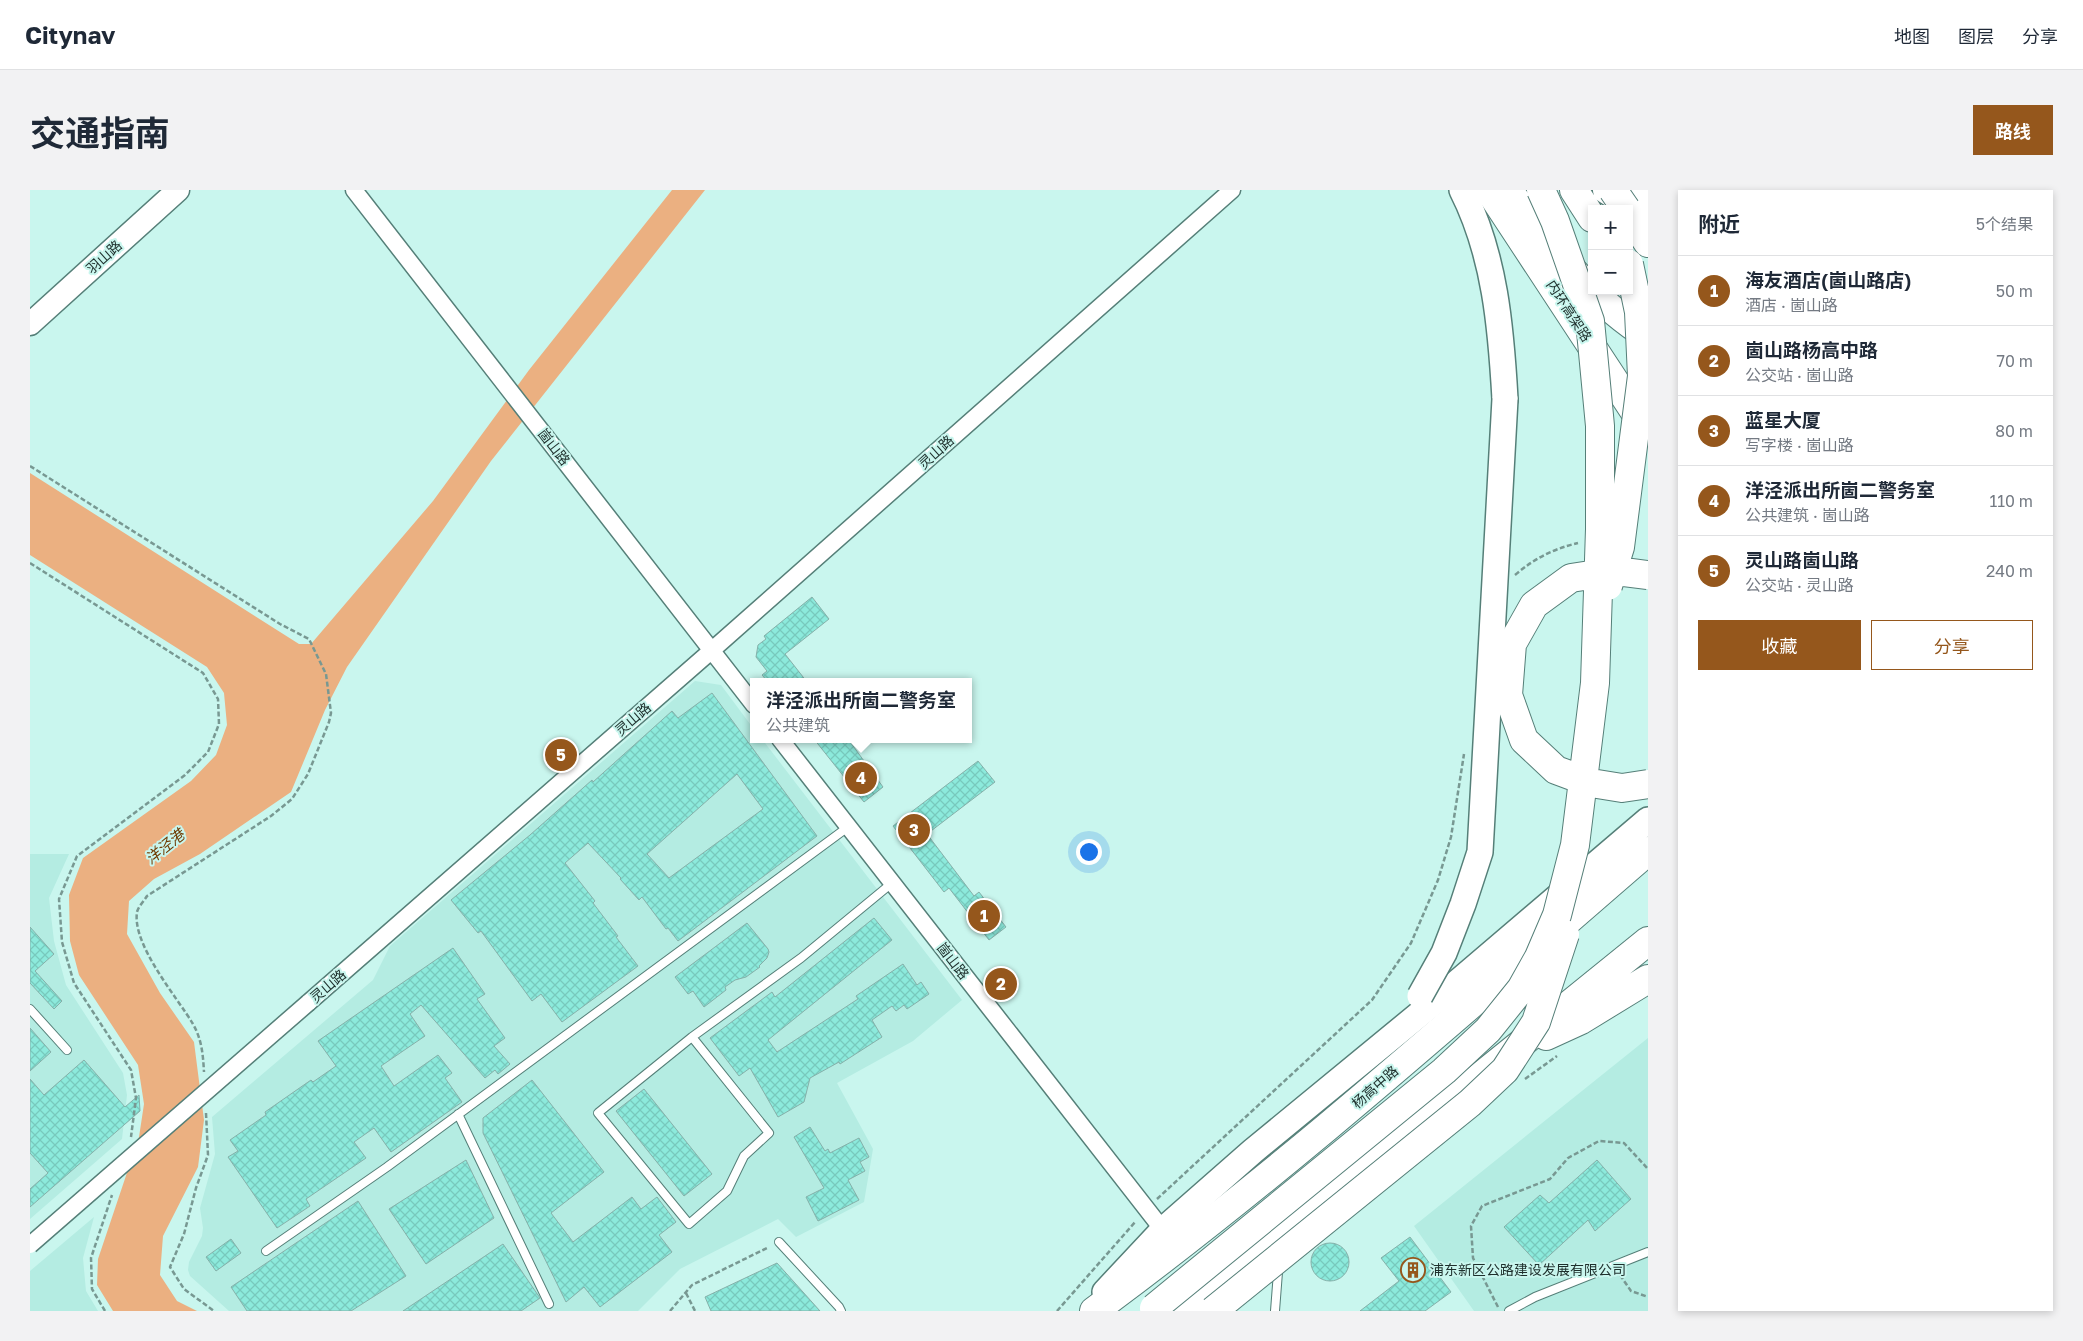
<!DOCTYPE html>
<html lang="zh">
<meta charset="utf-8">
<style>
:root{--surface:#fff;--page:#f2f2f3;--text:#1f2937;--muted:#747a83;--line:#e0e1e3;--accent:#95571c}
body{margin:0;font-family:"Golos Text","Noto Sans SC",sans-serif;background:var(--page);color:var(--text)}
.controls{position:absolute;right:15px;top:15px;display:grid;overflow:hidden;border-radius:0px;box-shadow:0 2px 8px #0003}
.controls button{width:45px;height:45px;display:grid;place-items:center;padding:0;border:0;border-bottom:1px solid var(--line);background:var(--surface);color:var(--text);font:25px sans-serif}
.you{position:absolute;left:1058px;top:661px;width:18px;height:18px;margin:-12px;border:4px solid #fff;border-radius:50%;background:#1a73e8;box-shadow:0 0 0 8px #1a73e833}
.badge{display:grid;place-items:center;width:32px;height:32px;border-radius:50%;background:var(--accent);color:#fff;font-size:16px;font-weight:700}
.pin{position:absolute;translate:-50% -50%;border:2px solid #fff;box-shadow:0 1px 5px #0006}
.popup{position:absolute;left:720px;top:488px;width:222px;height:65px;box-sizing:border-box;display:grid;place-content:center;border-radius:0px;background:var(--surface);filter:drop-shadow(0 1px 4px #0005);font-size:16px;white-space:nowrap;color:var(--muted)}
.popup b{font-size:19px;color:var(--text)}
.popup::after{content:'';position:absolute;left:50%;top:100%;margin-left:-10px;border:10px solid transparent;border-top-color:var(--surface)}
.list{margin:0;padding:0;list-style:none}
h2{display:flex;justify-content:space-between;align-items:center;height:65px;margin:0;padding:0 20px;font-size:21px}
h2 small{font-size:16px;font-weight:400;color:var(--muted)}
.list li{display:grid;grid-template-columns:32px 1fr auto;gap:15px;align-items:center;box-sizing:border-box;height:70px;padding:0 20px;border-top:1px solid var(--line)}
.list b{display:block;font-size:19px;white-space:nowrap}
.list p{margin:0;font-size:16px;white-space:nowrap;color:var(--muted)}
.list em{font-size:16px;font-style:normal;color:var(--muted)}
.actions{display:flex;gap:10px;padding:15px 20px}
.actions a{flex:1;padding:11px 0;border:1px solid var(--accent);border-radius:0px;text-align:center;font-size:18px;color:var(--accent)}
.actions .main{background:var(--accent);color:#fff}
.map{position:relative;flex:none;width:1618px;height:1121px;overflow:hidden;border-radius:0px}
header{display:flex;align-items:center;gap:30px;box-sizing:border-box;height:70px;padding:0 25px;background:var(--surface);border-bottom:1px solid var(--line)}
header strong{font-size:24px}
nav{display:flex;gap:28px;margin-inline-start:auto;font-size:18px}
.intro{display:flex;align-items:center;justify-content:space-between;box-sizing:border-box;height:120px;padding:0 30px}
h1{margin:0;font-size:35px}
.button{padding:12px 22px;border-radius:0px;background:var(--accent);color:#fff;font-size:18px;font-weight:700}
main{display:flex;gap:30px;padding:0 30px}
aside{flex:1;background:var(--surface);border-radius:0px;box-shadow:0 2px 8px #0003}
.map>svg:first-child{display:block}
</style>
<header>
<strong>Citynav</strong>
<nav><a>地图</a><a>图层</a><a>分享</a></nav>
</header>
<div class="intro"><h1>交通指南</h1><a class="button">路线</a></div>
<main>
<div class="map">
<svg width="1618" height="1121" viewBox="0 0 1618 1121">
<defs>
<pattern id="building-cross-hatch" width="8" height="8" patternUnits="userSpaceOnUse" patternTransform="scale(1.25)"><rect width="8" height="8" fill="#8ceadc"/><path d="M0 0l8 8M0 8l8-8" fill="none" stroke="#78c9bd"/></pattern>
</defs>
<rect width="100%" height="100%" fill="#c9f6ee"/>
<!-- built -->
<path fill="#b4ece2" d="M665,491L691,495L723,538L724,549H732L932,810L883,851L807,893L843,959L834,1012L766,1047L748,1029L650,1079L608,1121H199L160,1086L158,1080L159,1072L172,1046L173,1038L170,1018L185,964L182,927L343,790L360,756Z
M0,664H39L19,708L24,751L36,795L93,883L97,905L92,949L0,1029Z
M1618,848V1121H1444L1384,1036Z
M64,1027L53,1068L56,1101L68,1121H0V1081Z"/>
<!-- water -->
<path fill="#ebb081" d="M642,0H675L461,271L317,477L295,520L261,602L170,664L124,689L99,711L97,744L130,803L164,852L174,930L168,977L133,1046L130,1085L147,1111L167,1121H83L67,1095L68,1069L109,947L114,914L108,875L49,785L40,751L39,705L53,668L161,591L186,565L197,535L194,503L177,477L0,365V283L269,454H281L403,311L499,180Z"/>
<!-- building -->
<path fill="url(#building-cross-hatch)" stroke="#85b0a9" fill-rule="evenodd" d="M782,407L799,429L755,464L777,492H738L732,485L737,481L726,467L728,455L736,449L734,446Z
M682,503L787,646L648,751L638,738L636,739L612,707L609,710L590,689L591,688L558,653L535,673L565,711L563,713L588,746L586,747L608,776L532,832L511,804L502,811L451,741L448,743L421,710L500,645L562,590L563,592L642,521L648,528ZM707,584L733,619L639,688L617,664Z
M784,549H818L853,597L834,612Z
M948,571L965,592L897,644L944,706L949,702L976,737L959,750L919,698L914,702L863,636Z
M844,728L862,750L738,850L747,862L828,809L826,806L873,774L887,795L891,792L899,804L877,819L874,815L866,821L862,816L842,830L852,847L810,874L809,872L780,888L774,912L748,927L720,878L709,886L680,848L742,802L745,807Z
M717,733L738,759L739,762L737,768L729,776L730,777L716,787L705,790L695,797L696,800L674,817L663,801L658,804L645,787Z
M0,737L24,764L5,781L32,811L24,819L0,793Z
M423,758L455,804L447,809L475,848L464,856L480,874L468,884L465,880L455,888L391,815L380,824L395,846L351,876L364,896L408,865L422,883L415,888L432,912L361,962L344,938L324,952L336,968L276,1009L280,1016L247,1038L198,967L208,961L200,950L236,925L235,922L281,890L283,892L306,876L288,851Z
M0,838L21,862L0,881Z
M54,870L95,917L109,905L110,921L0,1017V999L18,983L0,963V889L14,905Z
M502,890L574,982L521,1023L543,1052L602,1007L611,1019L627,1007L646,1032L629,1045L642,1062L570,1117L554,1097L536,1112L453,943V928Z
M614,899L682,984L654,1006L586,921Z
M780,937L795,961L798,959L800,963L829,948L839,967L830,972L835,981L818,990L829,1010L788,1031L776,1007L794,998L764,947Z
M436,970L464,1028L396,1074L359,1019Z
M1567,970L1601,1009L1565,1041L1558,1030L1509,1075L1474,1037L1510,1005L1519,1013Z
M328,1011L376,1086L321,1121H217L201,1097Z
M1380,1047L1421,1102L1395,1121H1330L1369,1091L1351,1068Z
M201,1049L211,1063L186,1081L176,1067Z
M1281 1072a19 19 0 1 1 38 0a19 19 0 1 1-38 0Z
M473,1054L510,1108L491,1121H373Z
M747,1073L790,1121H681L675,1107Z"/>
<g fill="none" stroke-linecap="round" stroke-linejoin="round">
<defs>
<path id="lane" d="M0,819L37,860
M662,847L739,943L714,966L697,1001L659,1034L568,923L662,847L771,768L862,693
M428,924L519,1114
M749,1052L809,1117L811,1121
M236,1061L357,977L818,637
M1245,1079L1248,1082L1245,1121
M1479,1121L1505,1107L1618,1062"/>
<path id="street" d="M324,0L724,515
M750,549L1133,1040
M278,813L681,461L1202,0"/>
<path id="secondary" d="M0,134L148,0"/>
<path id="primary" d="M1432,0C1465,65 1471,138 1475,209
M1615,0L1618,4
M1075,1102L1133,1040L1223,961L1408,809L1618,630"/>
<path id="highway" d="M1459,0L1616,239
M1544,0L1562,28
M1577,0L1618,26
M1485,9C1524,59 1563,112 1618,146
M1599,24L1618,53
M1516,846L1551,830L1618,789
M1064,1121C1257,979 1436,818 1618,661
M1151,1121L1404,924L1618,751"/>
</defs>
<!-- lane casing -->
<use href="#lane" stroke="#557f78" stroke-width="10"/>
<!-- street casing -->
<use href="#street" stroke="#557f78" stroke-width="19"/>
<!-- secondary casing -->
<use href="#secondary" stroke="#557f78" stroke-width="25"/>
<!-- primary casing -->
<use href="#primary" stroke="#557f78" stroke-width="28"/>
<!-- highway casing -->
<use href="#highway" stroke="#557f78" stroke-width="30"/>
<!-- path -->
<path stroke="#789892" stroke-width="2.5" stroke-dasharray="5 2.5" stroke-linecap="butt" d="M0,276L250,434L279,449L296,484L301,523L299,532L278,584L262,609L241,626L117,706C114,711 108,717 107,722C102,755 147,807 163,834C172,850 173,865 174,882
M0,373L173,483L188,509L189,534L178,562L155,585L47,666L29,709L32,752L44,793L101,880L106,908L101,947
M1485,385C1505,368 1523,359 1548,353
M1495,889L1527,866
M176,923L178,965L166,998L154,1044L140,1077L154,1099L184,1121
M1127,1009L1342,810L1381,753L1408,690L1421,647L1434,564
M1590,1085L1601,1101L1618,1107
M656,1103L665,1121
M1468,1117L1443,1068L1441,1036L1452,1016L1520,989L1538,968L1569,951L1594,953L1618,979
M75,1121L62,1099L61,1068L82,1005
M640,1121L662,1095L739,1057
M1027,1121L1106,1031"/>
<!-- lane -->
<use href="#lane" stroke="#fff" stroke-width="8"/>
<!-- street -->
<use href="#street" stroke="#fff" stroke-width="16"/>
<!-- secondary -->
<use href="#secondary" stroke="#fff" stroke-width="22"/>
<!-- primary -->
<use href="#primary" stroke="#fff" stroke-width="25"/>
<!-- highway -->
<use href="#highway" stroke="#fff" stroke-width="28"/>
<defs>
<path id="street-bridge" d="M0,1055L278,813"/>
<path id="primary-bridge" d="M1390,806L1414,763L1433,714L1450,662L1475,209"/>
<path id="highway-bridge" d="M1583,0L1596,19
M1618,385L1586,381L1541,388L1504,415L1482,454L1478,505L1494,550L1526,580L1561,593L1592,598L1618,594
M1578,396L1590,357L1612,186L1609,122L1599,74
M1124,1118L1414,881L1458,840L1491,799L1509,767L1527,725L1545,655L1565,493L1570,339V236L1560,131L1525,31L1511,0
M1183,1121L1440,913L1475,880L1506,832L1535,744"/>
</defs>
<!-- street-bridge casing -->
<use href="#street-bridge" stroke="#557f78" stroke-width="19" stroke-linecap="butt"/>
<!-- primary-bridge casing -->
<use href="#primary-bridge" stroke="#557f78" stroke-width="28" stroke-linecap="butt"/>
<!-- highway-bridge casing -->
<use href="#highway-bridge" stroke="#557f78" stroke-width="30" stroke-linecap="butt"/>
<!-- street-bridge -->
<use href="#street-bridge" stroke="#fff" stroke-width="16"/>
<!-- primary-bridge -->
<use href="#primary-bridge" stroke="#fff" stroke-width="25"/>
<!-- highway-bridge -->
<use href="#highway-bridge" stroke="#fff" stroke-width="28"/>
</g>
<!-- icons -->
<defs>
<symbol id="building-ring" viewBox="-11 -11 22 22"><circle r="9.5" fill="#c9f6ee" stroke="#95571c" stroke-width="1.5"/><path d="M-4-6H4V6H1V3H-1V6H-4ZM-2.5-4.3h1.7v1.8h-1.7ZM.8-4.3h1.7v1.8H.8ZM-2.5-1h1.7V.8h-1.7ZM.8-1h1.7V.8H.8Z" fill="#95571c"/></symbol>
</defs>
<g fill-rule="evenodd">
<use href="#building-ring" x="1369" y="1066" width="28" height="28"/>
</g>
<g text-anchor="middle" stroke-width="4" stroke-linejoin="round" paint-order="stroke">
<!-- street labels -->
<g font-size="14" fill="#1e2f2c" stroke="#c9f6ee">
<text transform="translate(74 67) rotate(-42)" y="5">羽山路</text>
<text transform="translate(1539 121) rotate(57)" y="5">内环高架路</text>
<text transform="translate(524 257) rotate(52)" y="5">崮山路</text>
<text transform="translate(906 262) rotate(-42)" y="5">灵山路</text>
<text transform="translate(603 529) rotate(-41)" y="5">灵山路</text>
<text transform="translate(923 771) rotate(52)" y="5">崮山路</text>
<text transform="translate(298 796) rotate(-41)" y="5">灵山路</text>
<text transform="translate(1345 897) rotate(-41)" y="5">杨高中路</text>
</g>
<!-- poi labels -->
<g font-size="14" fill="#1e2f2c" stroke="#c9f6ee" text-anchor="start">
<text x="1400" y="1085">浦东新区公路建设发展有限公司</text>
</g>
<!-- water labels -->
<g font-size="15" font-style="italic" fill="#6f3a00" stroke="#c9f6ee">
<text transform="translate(135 657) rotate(-39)" y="5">洋泾港</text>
</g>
</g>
</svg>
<div class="controls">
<button>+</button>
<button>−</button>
</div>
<div class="you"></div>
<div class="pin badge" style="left:954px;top:726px">1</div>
<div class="pin badge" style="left:971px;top:794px">2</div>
<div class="pin badge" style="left:884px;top:640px">3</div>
<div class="pin badge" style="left:831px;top:588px">4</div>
<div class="popup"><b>洋泾派出所崮二警务室</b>公共建筑</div>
<div class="pin badge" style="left:531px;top:565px">5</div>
</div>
<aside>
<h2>附近<small>5个结果</small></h2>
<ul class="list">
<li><span class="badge">1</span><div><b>海友酒店(崮山路店)</b><p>酒店 · 崮山路</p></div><em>50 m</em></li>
<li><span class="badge">2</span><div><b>崮山路杨高中路</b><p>公交站 · 崮山路</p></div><em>70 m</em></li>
<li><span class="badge">3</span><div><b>蓝星大厦</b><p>写字楼 · 崮山路</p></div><em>80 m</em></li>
<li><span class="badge">4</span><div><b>洋泾派出所崮二警务室</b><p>公共建筑 · 崮山路</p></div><em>110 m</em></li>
<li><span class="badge">5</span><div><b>灵山路崮山路</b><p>公交站 · 灵山路</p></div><em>240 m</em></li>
</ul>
<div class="actions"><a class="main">收藏</a><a>分享</a></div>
</aside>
</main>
